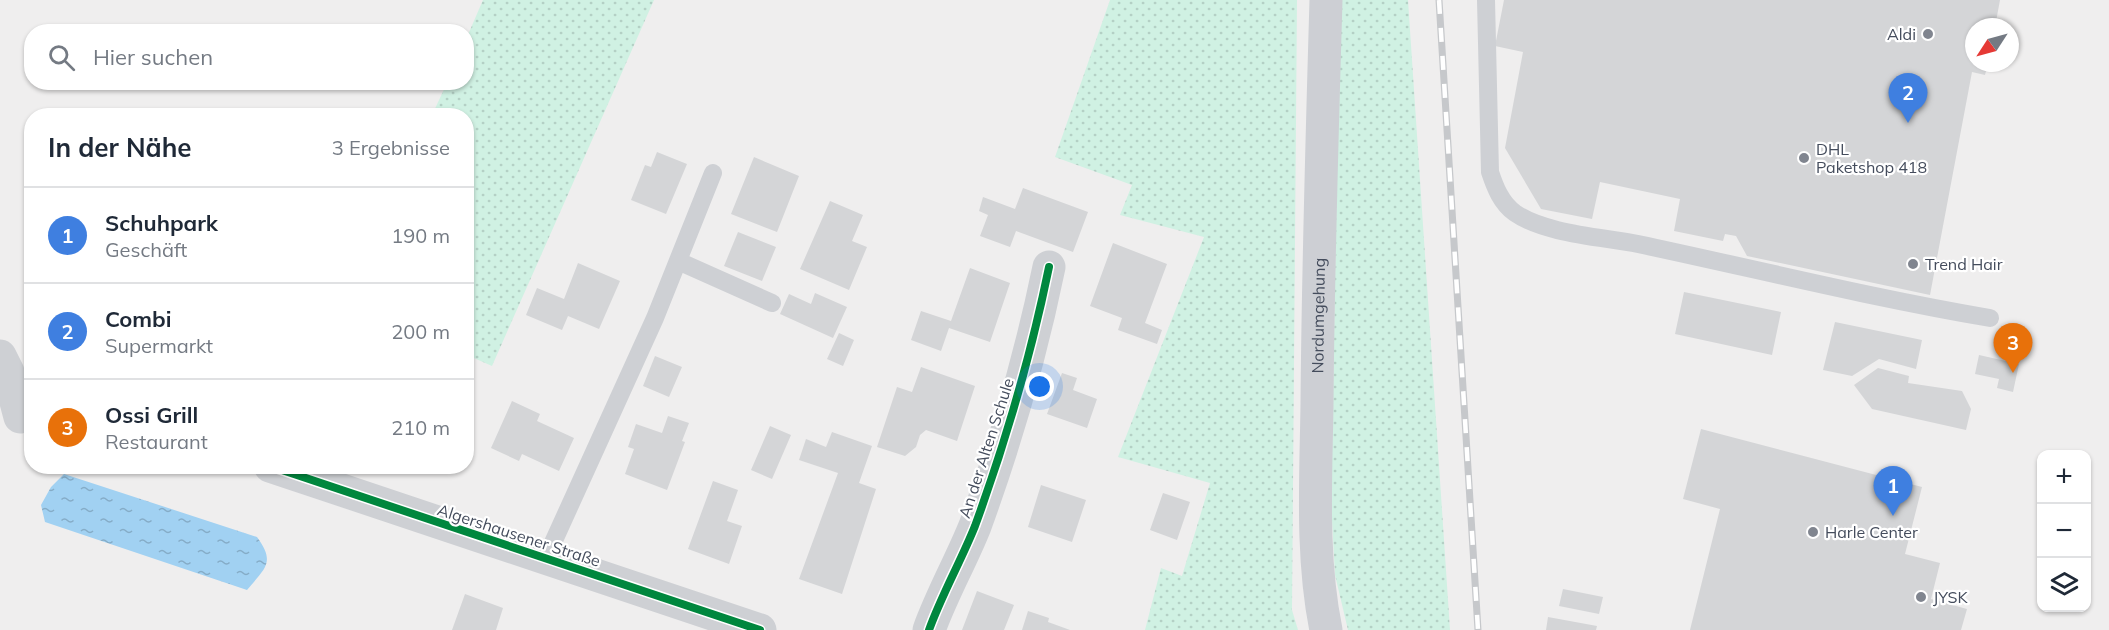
<!DOCTYPE html>
<html lang="de">
<meta charset="utf-8">
<style>
:root{--surface:#fff;--page:#f6f6f7;--text:#1f2937;--muted:#747a83;--line:#e0e1e3;--accent:#0b8043}
body{margin:0;font-family:Mulish,sans-serif;background:var(--page);color:var(--text)}
.controls{position:absolute;right:18px;bottom:18px;display:grid;overflow:hidden;border-radius:12px;box-shadow:0 2px 4px #0004}
.controls button{width:54px;height:54px;display:grid;place-items:center;padding:0;border:0;border-bottom:2px solid var(--line);background:var(--surface);color:var(--text);font:30px sans-serif}
.compass{position:absolute;left:1965px;top:18px;width:54px;height:54px;border-radius:50%;background:var(--surface);box-shadow:0 2px 4px #0004;rotate:234deg}
.you{position:absolute;left:1040px;top:387px;width:21px;height:21px;margin:-15px;border:4px solid #fff;border-radius:50%;background:#1a73e8;box-shadow:0 0 0 9px #1a73e833}
.badge{display:grid;place-items:center;width:39px;height:39px;border-radius:50%;background:var(--accent);color:#fff;font-size:20px;font-weight:700}
.pin{position:absolute;translate:-50% -50px;filter:drop-shadow(0 2px 3px #0008)}
.pin::after{content:'';position:absolute;top:32px;width:21px;height:18px;background:inherit;clip-path:polygon(0 0,100% 0,50% 100%)}
.list{margin:0;padding:0;list-style:none}
h2{display:flex;justify-content:space-between;align-items:center;height:78px;margin:0;padding:0 24px;font-size:26px}
h2 small{font-size:20px;font-weight:400;color:var(--muted)}
.list li{display:grid;grid-template-columns:39px 1fr auto;gap:18px;align-items:center;box-sizing:border-box;height:96px;padding:0 24px;border-top:2px solid var(--line)}
.list b{display:block;font-size:22px;white-space:nowrap}
.list p{margin:0;font-size:20px;white-space:nowrap;color:var(--muted)}
.list em{font-size:20px;font-style:normal;color:var(--muted)}
.icon{flex:none;width:33px;height:33px;fill:none;stroke:currentColor;stroke-width:2;stroke-linecap:round;stroke-linejoin:round}
.map{position:relative;flex:none;width:2109px;height:630px;overflow:hidden}
.search{position:absolute;background:var(--surface);box-shadow:0 2px 4px #0004;left:24px;top:24px;width:450px;height:66px;display:flex;align-items:center;gap:15px;box-sizing:border-box;padding:0 21px;border-radius:24px;color:var(--muted);font-size:22px}
.panel{position:absolute;background:var(--surface);box-shadow:0 2px 4px #0004;left:24px;top:108px;width:450px;height:366px;border-radius:24px}
.map>svg:first-child{display:block}
</style>
<div class="map">
<svg width="2109" height="630" viewBox="0 0 2109 630">
<defs>
<pattern id="green-dots" width="8" height="8" patternUnits="userSpaceOnUse" patternTransform="scale(1.5)"><rect width="8" height="8" fill="#d0f1e3"/><path d="M2 2h.1M6 6h.1" fill="none" stroke="#b4d0c5" stroke-width="1.8" stroke-linecap="round"/></pattern>
<pattern id="water-ripples" width="26" height="14" patternUnits="userSpaceOnUse" patternTransform="scale(1.5)"><rect width="26" height="14" fill="#a1d1f2"/><path d="M2 4q2-2 4 0t4 0M15 11q2-2 4 0t4 0" fill="none" stroke="#85acc7"/></pattern>
</defs>
<rect width="100%" height="100%" fill="#efeeee"/>
<!-- green -->
<path fill="url(#green-dots)" d="M483,0H654L492,366L467,355L466,116L432,115L447,83L466,82L467,37Z
M1110,0H1297L1292,610L1298,630H1145L1161,568L1182,576L1210,483L1118,457L1204,237L1120,215L1132,185L1055,157Z
M1340,0H1408L1450,630H1348L1335,575L1331,502Z"/>
<!-- water -->
<path fill="url(#water-ripples)" d="M64,474L257,537C276,563 265,568 247,590L45,522L41,505L51,487Z"/>
<!-- building -->
<path fill="#d4d5d7" d="M1504,0H2000L1995,27H1974V63H1988L1985,75L1972,72L1930,295L1747,256L1736,236L1725,234L1723,241L1674,231L1680,199L1600,182L1592,219L1541,209L1505,148L1523,52L1495,46Z
M657,152L687,164L666,214L631,200L645,165L651,167Z
M754,157L799,176L777,232L731,214Z
M1023,188L1088,212L1073,252L1016,231L1010,247L980,236L988,215L979,211L983,197L1015,209Z
M830,201L863,215L852,241L867,247L849,290L800,269Z
M738,232L776,247L762,281L724,266Z
M1113,243L1167,264L1145,323L1162,330L1157,344L1118,330L1122,318L1090,306Z
M578,263L620,281L599,329L568,316L562,330L526,315L537,288L564,299Z
M970,268L1010,283L990,342L949,328L941,351L911,340L921,311L951,321Z
M1684,292L1781,312L1772,355L1675,334Z
M815,293L847,307L833,338L780,314L789,294L811,304Z
M1835,322L1922,340L1916,369L1879,359L1852,376L1823,370Z
M839,333L854,340L843,366L827,359Z
M1979,355L2019,364L2013,392L1997,388L1999,379L1975,374Z
M655,356L682,367L669,397L643,386Z
M921,367L975,386L957,441L926,430L920,435L916,447L905,456L877,447L897,387L912,392Z
M1878,368L1909,376L1908,383L1962,391L1971,409L1966,430L1872,409L1854,385Z
M1062,373L1077,378L1073,390L1097,399L1087,428L1047,414Z
M512,401L540,414L537,421L574,438L559,471L522,454L519,461L491,448Z
M668,416L689,423L682,441L685,442L667,490L625,474L634,449L628,447L636,424L662,433Z
M770,426L791,435L772,479L751,470Z
M1701,429L1922,487L1905,554L1940,563L1931,599L1967,609L1961,630H1690L1720,509L1683,499Z
M832,432L872,446L859,483L876,489L842,594L799,579L838,473L799,460L806,439L826,447Z
M713,481L738,490L727,521L742,526L729,564L688,549Z
M1041,485L1086,500L1072,542L1028,527Z
M1163,493L1190,502L1177,540L1150,530Z
M1563,589L1603,597L1599,614L1559,606Z
M977,591L1014,605L1004,630H962Z
M465,594L503,608L496,630H452Z
M1028,611L1049,618L1048,622L1070,630H1022Z
M1548,617L1597,626L1596,630H1546Z"/>
<g fill="none" stroke-linecap="round" stroke-linejoin="round">
<!-- lane -->
<path stroke="#ced0d4" stroke-width="18" d="M1486,0L1490,172C1495,187 1501,203 1515,213C1545,234 1603,237 1638,244C1756,269 1872,298 1990,318
M678,261L772,303
M546,558L655,318L713,173"/>
<!-- street -->
<path stroke="#ced0d4" stroke-width="33" d="M0,356L8,372L20,417
M270,466L760,630
M929,630C942,594 961,561 975,526C1006,441 1031,355 1049,267"/>
<!-- secondary -->
<path stroke="#cdcfd4" stroke-width="33" id="s1" d="M1326,630C1311,556 1316,479 1317,404C1318,269 1322,135 1326,0"/>
<defs>
<path id="rail" d="M1439,0L1478,630"/>
</defs>
<!-- rail casing -->
<use href="#rail" stroke="#c6c8cb" stroke-width="7"/>
<!-- rail -->
<use href="#rail" stroke="#fff" stroke-width="4.5" stroke-dasharray="14" stroke-linecap="butt"/>
<defs>
<path id="cycleway" d="M270,466L760,630
M929,630C942,594 961,561 975,526C1006,441 1031,355 1049,267"/>
</defs>
<!-- cycleway casing -->
<use href="#cycleway" stroke="#fff" stroke-width="11"/>
<!-- cycleway -->
<use href="#cycleway" stroke="#00873e" stroke-width="8"/>
</g>
<!-- markers -->
<g fill="#80858f" stroke="#fff" stroke-width="2">
<circle cx="1928" cy="34" r="6"/>
<circle cx="1804" cy="158" r="6"/>
<circle cx="1913" cy="264" r="6"/>
<circle cx="1813" cy="532" r="6"/>
<circle cx="1921" cy="597" r="6"/>
</g>
<g text-anchor="middle" stroke-width="4.5" stroke-linejoin="round" paint-order="stroke">
<!-- poi labels -->
<g font-size="16" fill="#444c5c" stroke="#fff" text-anchor="start">
<text x="1916" y="40" text-anchor="end">Aldi</text>
<text x="1816" y="155">DHL<tspan x="1816" dy="18">Paketshop 418</tspan></text>
<text x="1925" y="270">Trend Hair</text>
<text x="1825" y="538">Harle Center</text>
<text x="1933" y="603">JYSK</text>
</g>
<!-- street labels -->
<g font-size="16" fill="#444c5c" stroke="#fff">
<text dy="6" stroke="none"><textPath href="#s1" startOffset="315">Nordumgehung</textPath></text>
<text transform="translate(986 448) rotate(-72)" y="6">An der Alten Schule</text>
<text transform="translate(519 535) rotate(18)" y="6">Algershausener Straße</text>
</g>
</g>
</svg>
<div class="controls">
<button>+</button>
<button>−</button>
<button><svg class="icon" aria-label="layers" viewBox="0 0 24 24"><path d="M12 4l9 5-9 5-9-5zM3 14l9 5 9-5"/></svg></button>
</div>
<svg class="compass" viewBox="-18 -18 36 36"><path d="M0-13l5 13h-10z" fill="#e53935"/><path d="M0 13l5-13h-10z" fill="#747a83"/></svg>
<div class="you"></div>
<div class="pin badge" style="left:1893px;top:516px;background:#3f7fe0">1</div>
<div class="pin badge" style="left:1908px;top:123px;background:#3f7fe0">2</div>
<div class="pin badge" style="left:2013px;top:373px;background:#e8710a">3</div>
<div class="search"><svg class="icon" aria-label="search" viewBox="0 0 24 24"><circle cx="10" cy="10" r="6"/><path d="M15 15l6 6"/></svg>Hier suchen</div>
<section class="panel">
<h2>In der Nähe<small>3 Ergebnisse</small></h2>
<ul class="list">
<li><span class="badge" style="background:#3f7fe0">1</span><div><b>Schuhpark</b><p>Geschäft</p></div><em>190 m</em></li>
<li><span class="badge" style="background:#3f7fe0">2</span><div><b>Combi</b><p>Supermarkt</p></div><em>200 m</em></li>
<li><span class="badge" style="background:#e8710a">3</span><div><b>Ossi Grill</b><p>Restaurant</p></div><em>210 m</em></li>
</ul>
</section>
</div>
